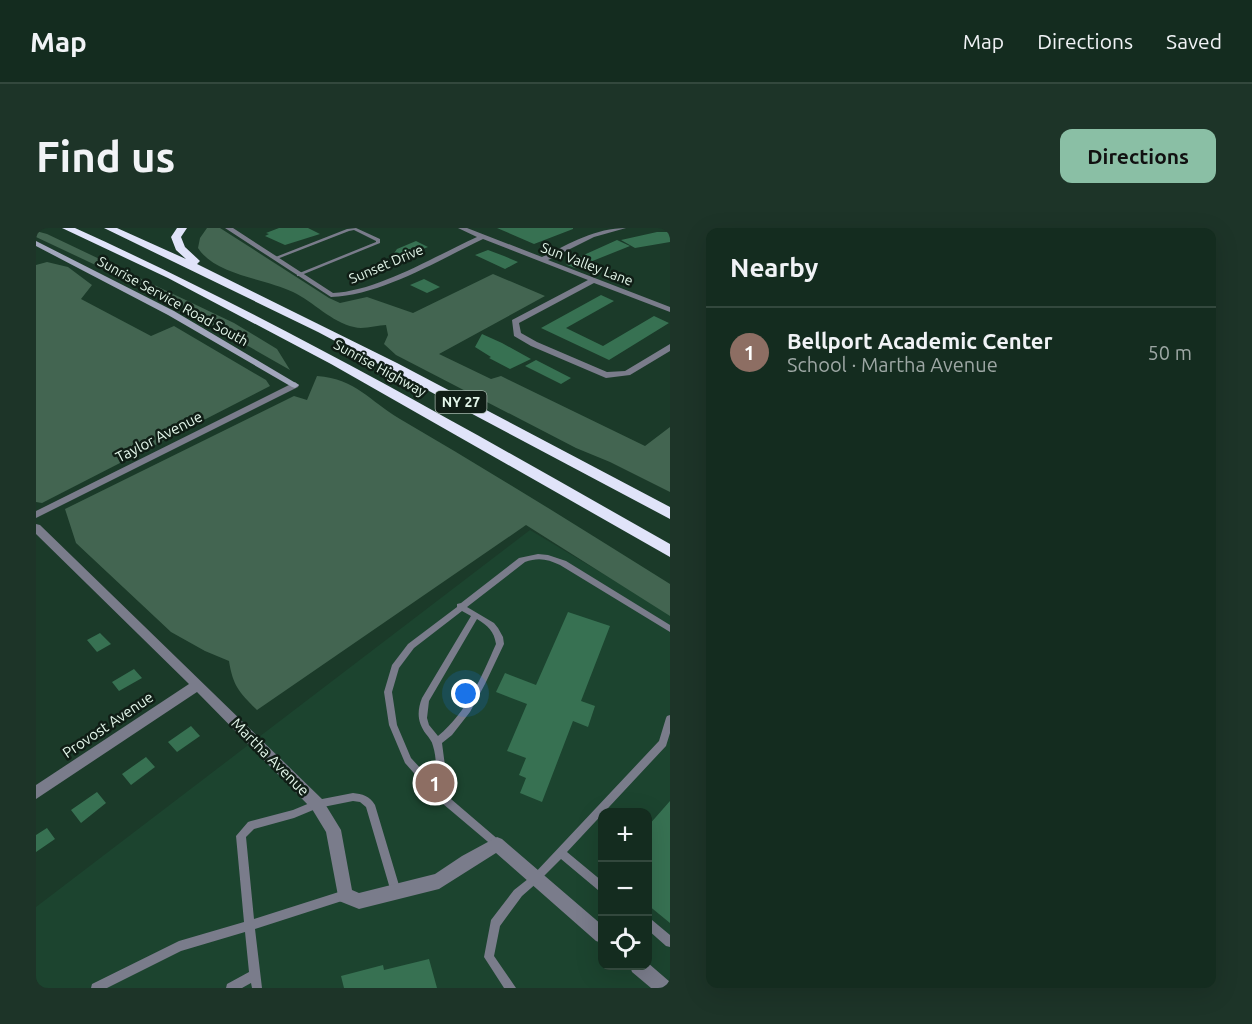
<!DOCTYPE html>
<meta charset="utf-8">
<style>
:root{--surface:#142c1f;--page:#1d3428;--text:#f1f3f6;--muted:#9da7a4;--line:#33483d;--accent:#8abfa5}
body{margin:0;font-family:Ubuntu,sans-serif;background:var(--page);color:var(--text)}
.controls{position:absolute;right:18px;bottom:18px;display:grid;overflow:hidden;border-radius:12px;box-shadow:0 6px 24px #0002}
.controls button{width:54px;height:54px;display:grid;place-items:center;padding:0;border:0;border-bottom:2px solid var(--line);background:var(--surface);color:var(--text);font:30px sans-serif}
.you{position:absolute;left:430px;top:466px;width:21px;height:21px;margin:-15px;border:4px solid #fff;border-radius:50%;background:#1a73e8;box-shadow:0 0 0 9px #1a73e833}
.badge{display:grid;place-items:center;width:39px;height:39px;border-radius:50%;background:var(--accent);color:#fff;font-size:20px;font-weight:700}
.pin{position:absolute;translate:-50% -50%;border:3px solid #fff;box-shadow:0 2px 6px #0006}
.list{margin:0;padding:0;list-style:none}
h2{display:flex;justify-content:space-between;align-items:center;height:78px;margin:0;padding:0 24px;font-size:26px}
h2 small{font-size:20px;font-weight:400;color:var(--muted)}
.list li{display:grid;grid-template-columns:39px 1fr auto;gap:18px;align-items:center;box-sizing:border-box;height:90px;padding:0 24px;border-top:2px solid var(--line)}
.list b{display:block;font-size:22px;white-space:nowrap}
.list p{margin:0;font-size:20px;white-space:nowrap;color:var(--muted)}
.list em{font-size:20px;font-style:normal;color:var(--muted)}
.icon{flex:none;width:33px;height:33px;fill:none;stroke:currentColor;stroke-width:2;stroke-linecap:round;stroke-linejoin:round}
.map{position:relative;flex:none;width:634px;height:760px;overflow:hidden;border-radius:12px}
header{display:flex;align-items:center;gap:36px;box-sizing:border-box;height:84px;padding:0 30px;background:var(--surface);border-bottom:2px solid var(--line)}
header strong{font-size:28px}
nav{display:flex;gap:33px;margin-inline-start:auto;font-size:21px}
.intro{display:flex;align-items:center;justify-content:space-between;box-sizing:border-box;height:144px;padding:0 36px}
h1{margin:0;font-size:42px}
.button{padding:15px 27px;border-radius:12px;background:var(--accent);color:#111;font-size:21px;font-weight:700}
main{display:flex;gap:36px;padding:0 36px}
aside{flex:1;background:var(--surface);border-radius:12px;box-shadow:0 6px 24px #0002}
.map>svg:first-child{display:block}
</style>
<header>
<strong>Map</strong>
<nav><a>Map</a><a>Directions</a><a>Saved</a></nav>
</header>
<div class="intro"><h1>Find us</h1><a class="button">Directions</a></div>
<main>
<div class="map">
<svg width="634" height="760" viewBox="0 0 634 760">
<rect width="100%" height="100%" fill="#1b3a29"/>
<!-- built -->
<path fill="#1c442f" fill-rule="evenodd" d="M494,302L634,386V760H0V679ZM566,584H612V738H566Z"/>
<!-- green -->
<path fill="#436551" d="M171,0H184L293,70L304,75L331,69L377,85L457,46L509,68L403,126L455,151L465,148L609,218L634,199V264L574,234L540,220L360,127L348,116L352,107L350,97C341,97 327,102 318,99C295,94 278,74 257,64C230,51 179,47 162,20L164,10Z
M0,3L11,6L198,95L241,121L254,142L119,65L0,9Z
M11,34L32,39L56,57L45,71L115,108L138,98L230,152L234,158L6,275L0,274V37Z
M281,148C321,151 333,173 364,191C455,244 545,300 634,356V388L490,297L221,482C203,464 197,458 193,433L169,423L135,404L40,315L29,281L258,168L271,172Z"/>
<!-- building -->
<path fill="#377152" d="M243,0H272L284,6L249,17L229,8L233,6L230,5Z
M461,0H537V1L498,16Z
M621,4H634V14L599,20L585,12Z
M581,12L594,18L539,40L531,37L530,35Z
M380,13L392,19L351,35L361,21Z
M452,22L468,28L482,34L469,41L439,27Z
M388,51L404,59L391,65L374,57Z
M565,67L578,73L530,100L567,118L618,88L633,95L573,132L505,100Z
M446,106L466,115L495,131L474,141L453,130L455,129L439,119Z
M500,132L535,150L525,156L489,138Z
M532,384L574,398L545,473L559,478L552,499L537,493L506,574L484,565L490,550L483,547L490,530L471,523L491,476L460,464L469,445L500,457Z
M64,405L75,416L61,424L51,412Z
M98,441L106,450L83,463L76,454Z
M155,498L164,508L141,524L132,514Z
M110,529L119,539L95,557L86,546Z
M61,564L70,575L45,595L35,582Z
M634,573V695L612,677V598Z
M11,600L19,611L0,624V607Z
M393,731L401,760H308L305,748L347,737L348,742Z"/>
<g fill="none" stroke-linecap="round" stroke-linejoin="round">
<!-- lane -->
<path fill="#7a7c8b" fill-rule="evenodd" d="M320,0L344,11V15L263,48H261V46L340,14V13L318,2L313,3L241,31L237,30L311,1Z
M502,326L512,327L530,333L634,397V404L524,337C512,331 502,329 489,334L431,379L458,395L462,400L467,409L468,416L449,456L434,484L416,507L406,515L409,538L408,565L464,613L466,616L464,619L461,620L458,619L400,570L369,535L353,497L348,464L356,437L372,416L421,379V376L425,375L483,330ZM426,383L435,388L386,470C381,483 381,494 390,506C393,510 396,513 397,518C401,531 400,543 399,556L375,530L361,497L356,464L363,440L378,420ZM441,391C452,398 458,403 460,416C445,450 431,484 402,508L393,497L391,490L393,473Z
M634,487V505L630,518L531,624L566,653V664L562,662L525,631L503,653L486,668L464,698L458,728L480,760H468L448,729L455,692L478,662L497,647L623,513L630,490L631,488Z
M317,565C326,566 334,568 339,577L365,664L364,667L360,669L356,667L355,664L330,579L324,574L317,573L282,580L258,590L218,601L210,609L218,691L309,662L313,664L314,667L313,670L309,672L219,701L226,760H216L215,755L206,760H190L191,756L213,744L209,704L145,723L71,760H55L56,756L143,713L208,694L200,608L212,594L215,593L257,582L281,572Z
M612,691L616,692L634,707V719L630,718L612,702Z"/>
<!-- street -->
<path fill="#7a7c8b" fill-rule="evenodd" d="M189,0H197L297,65C342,63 399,28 441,9L422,0H431L506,29C533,16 559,0 590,0L558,9L512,32L634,79V84L558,55L483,95L485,105L501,114L571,144L589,143L634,116V123L594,147L570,150L495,118L478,108L476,92L552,52L447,11C401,33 346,67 295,69Z
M259,154L263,157L262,159L0,290V283Z
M0,296L4,297L286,571L305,602L316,662L323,665L399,646L426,628L461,609L466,611L566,697V715L560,713L460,625L403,661L323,681L303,673L290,604L276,581L161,464L0,571V557L153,456L0,306Z
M612,735L634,754V760H615L596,744L594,738H612Z"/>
<!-- secondary -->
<path fill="#a2a6bc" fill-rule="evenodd" d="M0,13L138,83L263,157L259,160L256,159L132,87L0,18Z"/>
<!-- highway -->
<path fill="#e0e3f9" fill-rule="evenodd" d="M26,0H39C244,93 438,205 634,316V329L295,136L132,50Z
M68,0H81L150,31L140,22L135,9L141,0H151L145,9L149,19L164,33L161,36L361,135L634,279V291L282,104Z"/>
</g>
<g text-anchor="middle" stroke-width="5" stroke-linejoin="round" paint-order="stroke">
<!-- far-street labels -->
<g font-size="14" fill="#e3f6ea" stroke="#101e16">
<text transform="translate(350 36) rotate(-23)" y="5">Sunset Drive</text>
<text transform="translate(551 36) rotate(21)" y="5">Sun Valley Lane</text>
<text transform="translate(137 73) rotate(29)" y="5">Sunrise Service Road South</text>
<text transform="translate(344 140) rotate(29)" y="5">Sunrise Highway</text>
</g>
<!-- shield labels -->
<rect fill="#101e16" stroke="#a4b5aa" stroke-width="1.5" x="399.5" y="163" width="51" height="22" rx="4.5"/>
<g font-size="14" font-weight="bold" fill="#e3f6ea">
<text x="425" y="179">NY 27</text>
</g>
<!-- street labels -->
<g font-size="15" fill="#e3f6ea" stroke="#101e16">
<text transform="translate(123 209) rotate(-27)" y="5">Taylor Avenue</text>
<text transform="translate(72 497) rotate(-34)" y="5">Provost Avenue</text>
<text transform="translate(234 529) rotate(45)" y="5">Martha Avenue</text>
</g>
</g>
</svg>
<div class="controls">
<button>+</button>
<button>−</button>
<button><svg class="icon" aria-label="locate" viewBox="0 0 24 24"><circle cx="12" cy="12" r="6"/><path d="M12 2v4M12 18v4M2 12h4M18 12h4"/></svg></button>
</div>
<div class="you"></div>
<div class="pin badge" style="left:399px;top:555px;background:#8d6e63">1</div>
</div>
<aside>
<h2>Nearby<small></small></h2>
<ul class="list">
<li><span class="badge" style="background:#8d6e63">1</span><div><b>Bellport Academic Center</b><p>School · Martha Avenue</p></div><em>50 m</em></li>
</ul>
</aside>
</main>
